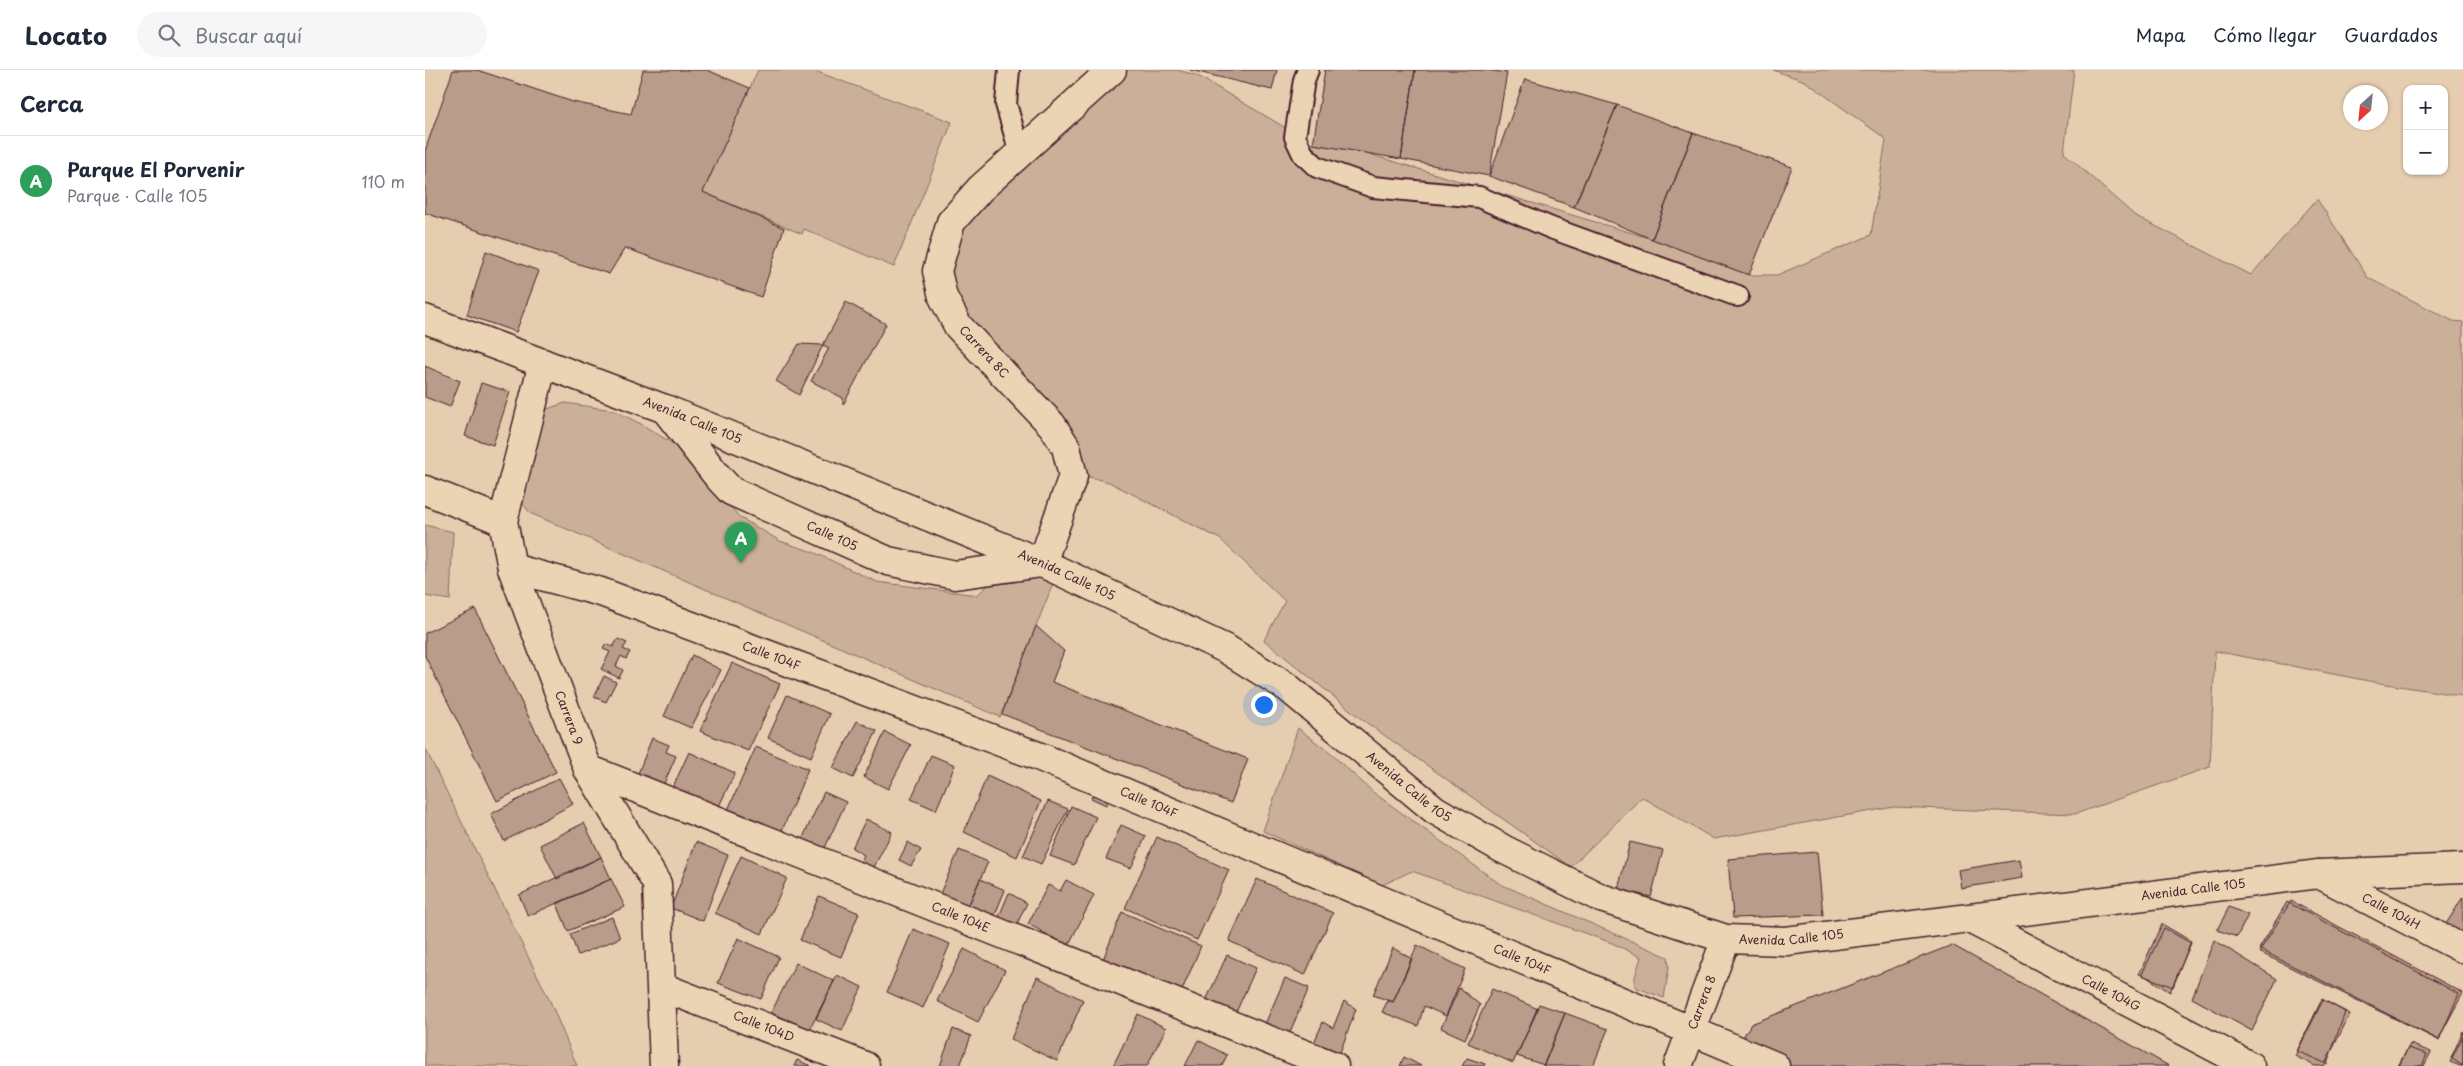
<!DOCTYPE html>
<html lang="es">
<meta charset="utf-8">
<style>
:root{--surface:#fff;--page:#f6f6f7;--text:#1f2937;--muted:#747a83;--line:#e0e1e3;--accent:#d1495b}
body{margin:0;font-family:"Playpen Sans",sans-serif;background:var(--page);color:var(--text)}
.controls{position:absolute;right:15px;top:15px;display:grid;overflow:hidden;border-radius:10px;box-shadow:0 1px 4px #0004}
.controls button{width:45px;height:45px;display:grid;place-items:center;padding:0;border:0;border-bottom:1px solid var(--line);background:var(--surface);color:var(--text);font:25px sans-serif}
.compass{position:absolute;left:1918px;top:15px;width:45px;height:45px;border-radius:50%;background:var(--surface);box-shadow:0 1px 4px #0004;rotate:207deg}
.you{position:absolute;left:838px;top:634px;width:18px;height:18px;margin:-12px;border:4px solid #fff;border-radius:50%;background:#1a73e8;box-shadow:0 0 0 8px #1a73e833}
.badge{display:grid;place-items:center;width:32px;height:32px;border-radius:50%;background:var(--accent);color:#fff;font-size:16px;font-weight:700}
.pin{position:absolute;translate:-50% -41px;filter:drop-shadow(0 1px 2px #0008)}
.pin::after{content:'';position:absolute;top:26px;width:18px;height:15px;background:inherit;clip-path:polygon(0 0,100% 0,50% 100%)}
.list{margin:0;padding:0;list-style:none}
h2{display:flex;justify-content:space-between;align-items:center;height:65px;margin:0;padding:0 20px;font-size:21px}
h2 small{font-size:16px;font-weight:400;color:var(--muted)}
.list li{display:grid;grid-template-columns:32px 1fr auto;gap:15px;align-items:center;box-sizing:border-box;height:90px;padding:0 20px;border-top:1px solid var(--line)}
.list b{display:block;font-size:19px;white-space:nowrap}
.list p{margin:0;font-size:16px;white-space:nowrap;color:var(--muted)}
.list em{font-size:16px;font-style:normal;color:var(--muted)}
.icon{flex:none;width:28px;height:28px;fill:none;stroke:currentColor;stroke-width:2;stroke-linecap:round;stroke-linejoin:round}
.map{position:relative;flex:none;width:2038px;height:996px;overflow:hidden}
header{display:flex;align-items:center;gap:30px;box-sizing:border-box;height:70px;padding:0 25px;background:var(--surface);border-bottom:1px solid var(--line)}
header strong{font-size:24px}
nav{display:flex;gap:28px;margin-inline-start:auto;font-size:18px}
.search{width:350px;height:45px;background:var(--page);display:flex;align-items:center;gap:12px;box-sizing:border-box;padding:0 18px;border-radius:28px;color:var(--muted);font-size:19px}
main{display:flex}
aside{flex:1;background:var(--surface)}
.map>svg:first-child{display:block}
</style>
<header>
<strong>Locato</strong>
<div class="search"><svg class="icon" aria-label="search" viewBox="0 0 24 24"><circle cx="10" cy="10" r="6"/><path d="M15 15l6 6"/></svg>Buscar aquí</div>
<nav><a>Mapa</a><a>Cómo llegar</a><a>Guardados</a></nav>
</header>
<main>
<aside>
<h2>Cerca<small></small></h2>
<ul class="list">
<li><span class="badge" style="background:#2e9e5b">A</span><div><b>Parque El Porvenir</b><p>Parque · Calle 105</p></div><em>110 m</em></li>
</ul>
</aside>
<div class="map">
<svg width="2038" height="996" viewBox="0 0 2038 996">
<rect width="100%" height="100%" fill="#e5cdaf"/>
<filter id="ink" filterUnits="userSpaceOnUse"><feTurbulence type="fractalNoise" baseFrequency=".02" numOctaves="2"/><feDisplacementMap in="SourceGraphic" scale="10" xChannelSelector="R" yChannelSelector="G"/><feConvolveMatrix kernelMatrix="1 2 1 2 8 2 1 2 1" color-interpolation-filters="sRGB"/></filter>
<g filter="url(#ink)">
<!-- green -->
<path fill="#cbb099" stroke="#8a6862" d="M333,0H387L527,52L469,197L379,159L377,164L278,122Z
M703,0H752L771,5L888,74L937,82L1227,169L1324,205H1352L1446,165L1461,69L1380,11L1348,0H1649L1639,83L1709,145L1826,205L1892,129L1943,208L2028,251L2038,252V626L1949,612L1790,581L1785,697L1650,744L1469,737L1289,769L1217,727L1146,797L935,648L839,570L860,531L795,469L684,412L653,404L521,222L524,180L545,141Z
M140,333L188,340L216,354L250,375L275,398L314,447L355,471L388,482L452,512L552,525L568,511L592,504L631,506L575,647L105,443L93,427L122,339Z
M0,455L28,462L25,530L0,526Z
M873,658L905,683L949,723L1075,814L1243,887L1244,897L1239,928L1210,917V907L1216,887L1187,873L987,801L957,815L838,761Z
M0,678L125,931L152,996H0Z"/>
<!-- building -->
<path fill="#b99c8a" stroke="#4a1f2b" d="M28,0H52L148,32L206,44L218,0H282L325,18L278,122L359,158L336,227L200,178L184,204L0,143V81Z
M765,0H852L847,20Z
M900,0H990L976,89L888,74Z
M990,0H1062L1082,3L1064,106L976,89Z
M1100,9L1192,35L1149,137L1064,106Z
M1192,35L1268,63L1227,169L1149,137Z
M1268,63L1367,97L1324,205L1227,169Z
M61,181L114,201L91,262L42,245Z
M421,232L461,254L418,335V328L386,311L404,278L398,275Z
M374,274L398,275L374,325L351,311Z
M0,296L35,311L25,337L0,327Z
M56,313L85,322L68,375L40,366Z
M50,539L131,702L72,731L0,586V563Z
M611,556L639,581L627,612L823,689L806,733L577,644Z
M193,569L202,573L198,579L205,582L201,589L196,586L191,596L198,600L194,608L176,599L185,582L178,579L181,574L188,577Z
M267,585L296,600L266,658L239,646Z
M307,593L355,614L323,681L275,661Z
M179,606L191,612L181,632L169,627Z
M362,625L405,644L386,687L343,668Z
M432,651L452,661L428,708L408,698Z
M460,662L486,675L463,719L439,707Z
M227,668L244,675L241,682L251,686L238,716L212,706Z
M331,677L383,699L356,763L302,742Z
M264,682L310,703L292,740L247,719Z
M506,685L530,695L511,740L486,729Z
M562,706L616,731L592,787L539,762Z
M134,708L148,734L79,771L66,744Z
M670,721L685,728L681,735L666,728Z
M399,722L421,732L398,782L376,772Z
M623,731L643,739L616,794L598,786Z
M646,736L671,747L649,795L625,786Z
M441,749L467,762L448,799L435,793L439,785L427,778Z
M159,753L176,787L132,809L115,775Z
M696,755L721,766L706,798L681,789Z
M732,767L804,800L772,870L700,838Z
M271,772L303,785L278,851L246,838Z
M483,772L496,780L486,796L474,790Z
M1205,772L1238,780L1226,827L1193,819Z
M534,780L563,792L541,841L513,828Z
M1392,782L1398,845L1308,848L1303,789Z
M316,786L362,808L337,864L290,843Z
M176,787L186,809L103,846L94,825Z
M1594,790L1597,808L1536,818L1533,800Z
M186,809L200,837L143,861L132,834Z
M555,809L580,820L567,852L541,841Z
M832,809L908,843L880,905L804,871Z
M641,810L669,825L643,876L603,854L623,815L635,821Z
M584,823L602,833L589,860L572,851Z
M394,826L434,843L416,887L375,870Z
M2038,827V873L2016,862Z
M1866,831L2038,923L2013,970L1834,882Z
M1862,832L2034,924L2014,970L1834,879Z
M1804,837L1823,845L1812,867L1792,860Z
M697,842L776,876L755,925L677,892Z
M187,847L195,868L153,885L145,864Z
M1737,854L1766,871L1748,917L1714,904Z
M1739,858L1766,873L1745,922L1717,904Z
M488,859L525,874L498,938L462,922Z
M313,868L354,887L336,929L293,913Z
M1789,870L1852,909L1827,961L1767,928Z
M992,875L1040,899L1021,946L999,936L993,956L957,942L963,930L968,932Z
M1527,875L1744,996H1360L1312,977L1326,954Z
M968,878L987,889L968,932L948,925Z
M539,879L580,900L553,952L512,931Z
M802,885L831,898L807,951L778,937Z
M371,893L409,911L385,959L346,943Z
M412,905L437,917L417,961L391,949Z
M612,907L658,930L632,991L586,969Z
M860,908L884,918L861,971L837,961Z
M1034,918L1055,935L1040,969L1016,958Z
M1067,919L1113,939L1088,993L1043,973Z
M1897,929L1920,942L1902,994L1872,981Z
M1898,930L1925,944L1899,996H1890L1870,986Z
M919,931L931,939L913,988L887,977L898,952L908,958Z
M1114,934L1140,943L1119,995L1092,986Z
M1140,943L1183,959L1168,996H1118Z
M713,944L741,958L722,996H688Z
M528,959L546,966L535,996H515Z
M2038,961V996L2026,988Z
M2038,966V996H2035L2025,992Z
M773,970L802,985L797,996H760Z
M1985,974L2006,982L1999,996H1974Z
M1983,978L2002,984L1997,996H1973Z
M979,987L996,996H975Z
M1042,988L1060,994L1059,996H1037Z
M372,990L386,996H369Z"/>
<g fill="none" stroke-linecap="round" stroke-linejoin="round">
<defs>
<path id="service" d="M584,0L581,34L595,83
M883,0L879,10L870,67L878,84L892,97L948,117L1054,127L1126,158L1313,226"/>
<g id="minor">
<path id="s1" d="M118,293L78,451L87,498L163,699L232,814L239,996"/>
<path id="s2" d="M240,339L293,407L306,421L463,491L530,505L617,493L648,406L641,377L627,355L533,256L518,227L512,201L526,152L555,119L687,0"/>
<path d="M0,420L78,451"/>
<path id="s3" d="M87,498L176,522L613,686L1350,996"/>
<path id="s4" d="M163,699L909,996"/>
<path id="s5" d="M1894,804L2038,879"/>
<path id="s6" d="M1545,849L1825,996"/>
<path id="s7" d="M237,917L440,996"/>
<path id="s8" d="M1253,996L1301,869"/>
</g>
<g id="secondary">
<path id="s9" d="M0,249L240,339L617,493L801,579L862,617L1010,740L1078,779L1176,828L1301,869L1361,871L1894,804L2038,798"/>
</g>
</defs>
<!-- service casing -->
<use href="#service" stroke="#4a1f2b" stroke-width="24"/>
<!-- minor casing -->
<use href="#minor" stroke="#4a1f2b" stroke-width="31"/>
<!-- secondary casing -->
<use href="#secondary" stroke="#4a1f2b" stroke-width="31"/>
<!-- service -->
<use href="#service" stroke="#ebd4b4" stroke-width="20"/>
<!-- minor -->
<use href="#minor" stroke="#ebd4b4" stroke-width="28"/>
<!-- secondary -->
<use href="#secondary" stroke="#ebd4b4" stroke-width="28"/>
</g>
</g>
<g text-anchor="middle" stroke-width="4.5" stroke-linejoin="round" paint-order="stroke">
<!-- street labels -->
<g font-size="12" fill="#4a1f2b" stroke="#ebd4b4">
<text transform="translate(559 282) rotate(47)" y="4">Carrera 8C</text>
<text dy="4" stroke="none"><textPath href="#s9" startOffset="286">Avenida Calle 105</textPath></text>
<text dy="4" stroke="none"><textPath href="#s2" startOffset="216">Calle 105</textPath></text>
<text dy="4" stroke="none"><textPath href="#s9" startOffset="691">Avenida Calle 105</textPath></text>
<text dy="4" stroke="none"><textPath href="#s3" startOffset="274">Calle 104F</textPath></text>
<text dy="4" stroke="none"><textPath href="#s1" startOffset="371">Carrera 9</textPath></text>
<text dy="4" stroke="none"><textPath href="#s9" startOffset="1096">Avenida Calle 105</textPath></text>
<text dy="4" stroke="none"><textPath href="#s3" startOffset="679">Calle 104F</textPath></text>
<text dy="4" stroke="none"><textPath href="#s9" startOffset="1921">Avenida Calle 105</textPath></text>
<text dy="4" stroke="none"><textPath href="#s5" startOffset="81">Calle 104H</textPath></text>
<text dy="4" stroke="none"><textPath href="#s4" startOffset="401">Calle 104E</textPath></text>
<text dy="4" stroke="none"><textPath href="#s9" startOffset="1516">Avenida Calle 105</textPath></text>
<text dy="4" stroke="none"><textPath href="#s3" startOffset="1084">Calle 104F</textPath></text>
<text dy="4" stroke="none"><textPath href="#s6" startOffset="159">Calle 104G</textPath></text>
<text dy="4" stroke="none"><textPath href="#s8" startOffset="68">Carrera 8</textPath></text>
<text dy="4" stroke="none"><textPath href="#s7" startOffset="109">Calle 104D</textPath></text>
</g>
</g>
</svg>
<div class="controls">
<button>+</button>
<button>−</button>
</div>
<svg class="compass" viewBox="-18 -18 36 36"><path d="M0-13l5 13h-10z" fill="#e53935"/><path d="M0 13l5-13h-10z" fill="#747a83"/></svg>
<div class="you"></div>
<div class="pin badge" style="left:316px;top:493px;background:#2e9e5b">A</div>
</div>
</main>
